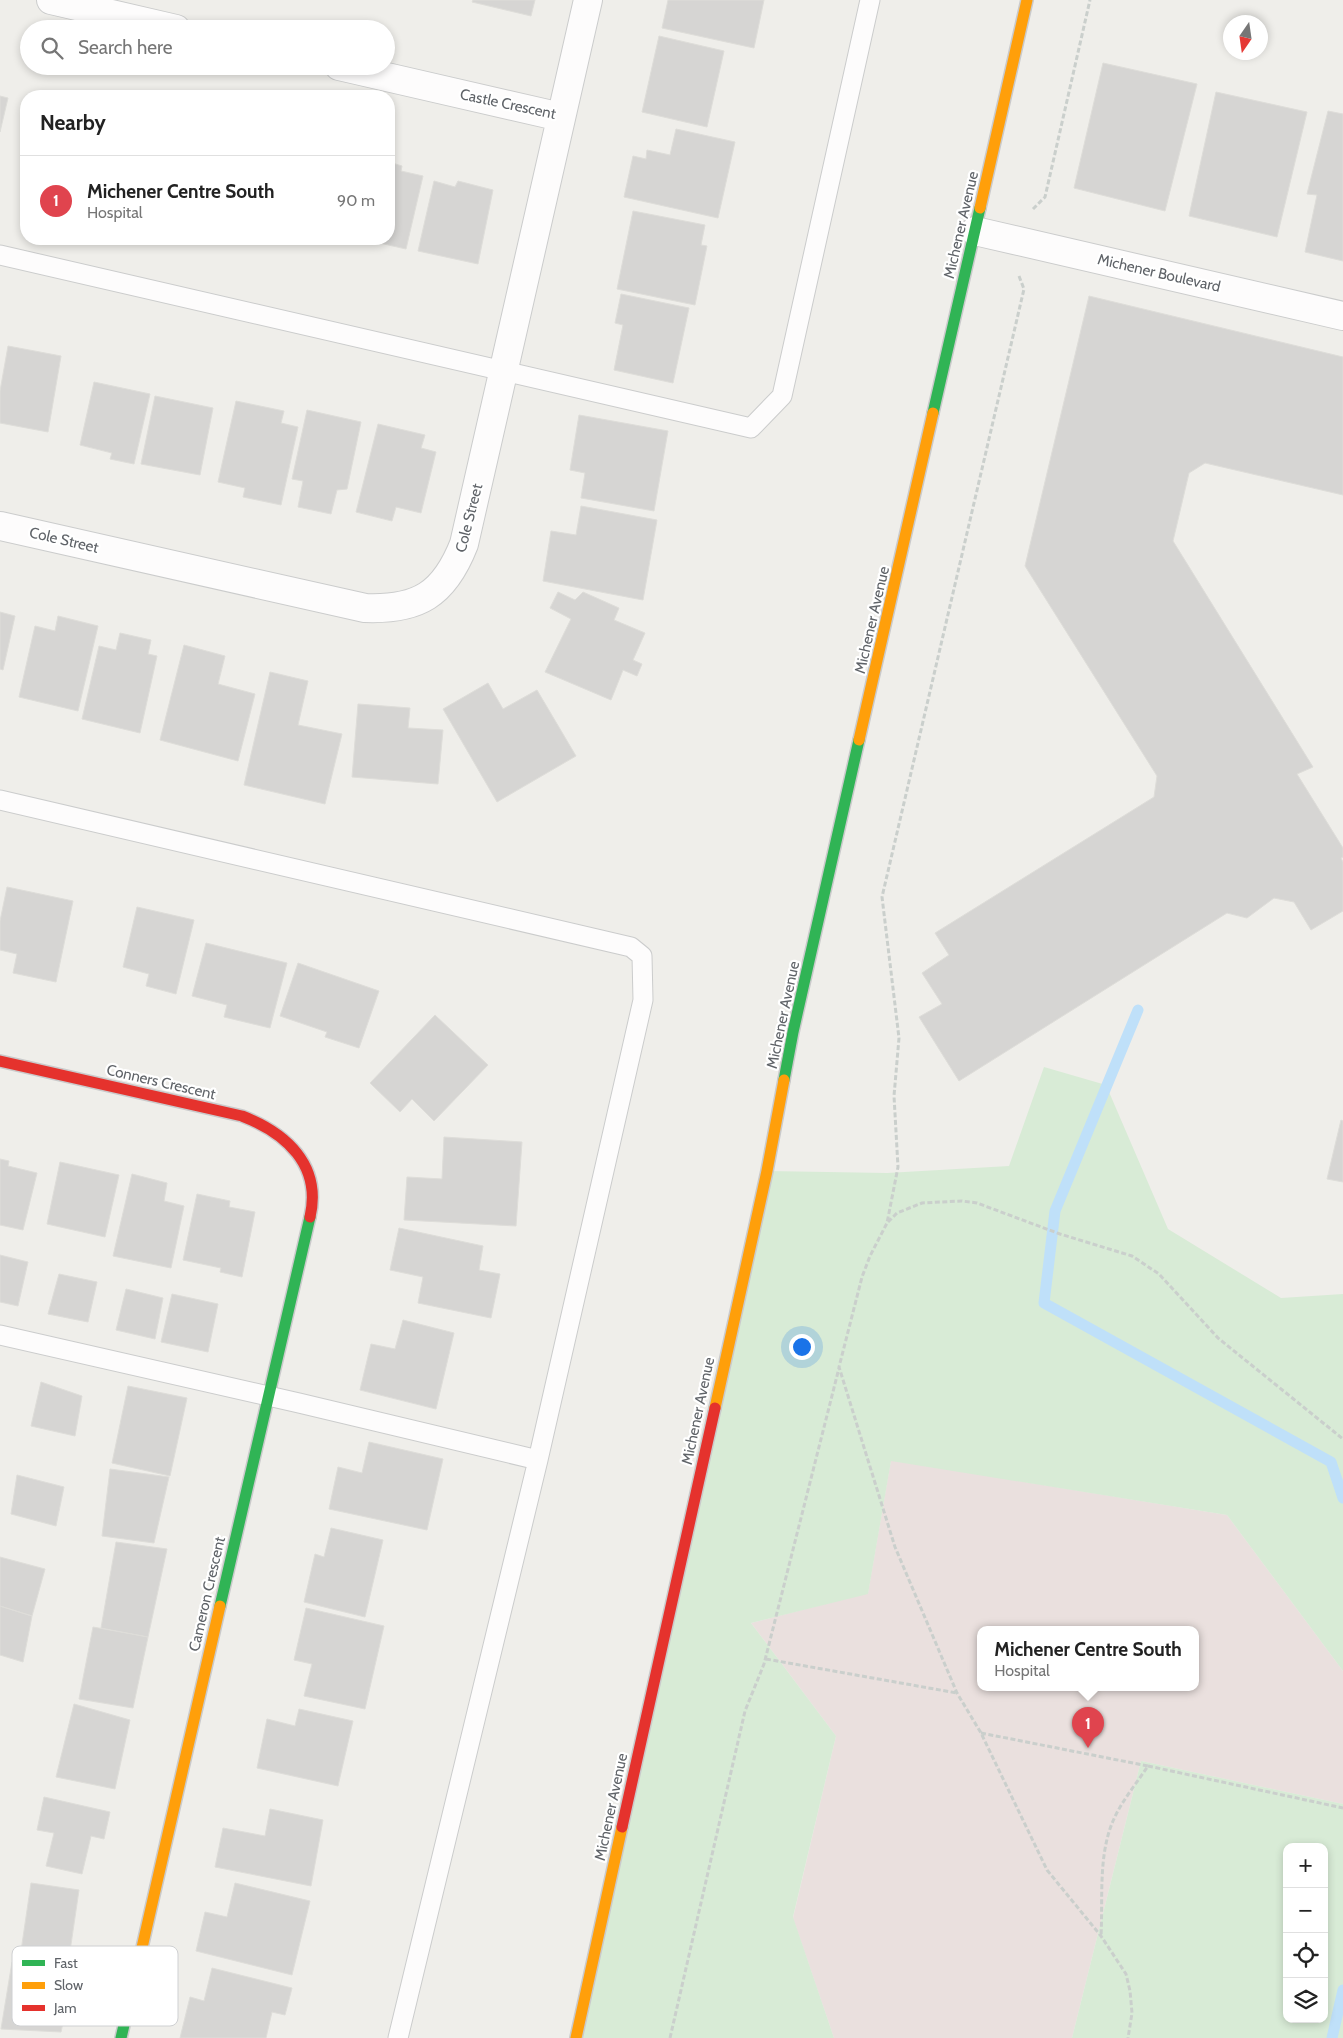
<!DOCTYPE html>
<meta charset="utf-8">
<style>
:root{--surface:#fff;--page:#f2f2f2;--text:#222;--muted:#767676;--line:#e0e0e0;--accent:#919496}
body{margin:0;font-family:Cabin,sans-serif;background:var(--page);color:var(--text)}
.controls{position:absolute;right:15px;bottom:15px;display:grid;overflow:hidden;border-radius:10px;box-shadow:0 2px 8px #0003}
.controls button{width:45px;height:45px;display:grid;place-items:center;padding:0;border:0;border-bottom:1px solid var(--line);background:var(--surface);color:var(--text);font:25px sans-serif}
.compass{position:absolute;left:1223px;top:15px;width:45px;height:45px;border-radius:50%;background:var(--surface);box-shadow:0 2px 8px #0003;rotate:193deg}
.you{position:absolute;left:801px;top:1346px;width:18px;height:18px;margin:-12px;border:4px solid #fff;border-radius:50%;background:#1a73e8;box-shadow:0 0 0 8px #1a73e833}
.badge{display:grid;place-items:center;width:32px;height:32px;border-radius:50%;background:var(--accent);color:#fff;font-size:16px;font-weight:700}
.pin{position:absolute;translate:-50% -41px;filter:drop-shadow(0 1px 2px #0008)}
.pin::after{content:'';position:absolute;top:26px;width:18px;height:15px;background:inherit;clip-path:polygon(0 0,100% 0,50% 100%)}
.popup{position:absolute;left:977px;top:1626px;width:222px;height:65px;box-sizing:border-box;display:grid;place-content:center;border-radius:10px;background:var(--surface);filter:drop-shadow(0 1px 4px #0005);font-size:16px;white-space:nowrap;color:var(--muted)}
.popup b{font-size:19px;color:var(--text)}
.popup::after{content:'';position:absolute;left:50%;top:100%;margin-left:-10px;border:10px solid transparent;border-top-color:var(--surface)}
.list{margin:0;padding:0;list-style:none}
h2{display:flex;justify-content:space-between;align-items:center;height:65px;margin:0;padding:0 20px;font-size:21px}
h2 small{font-size:16px;font-weight:400;color:var(--muted)}
.list li{display:grid;grid-template-columns:32px 1fr auto;gap:15px;align-items:center;box-sizing:border-box;height:90px;padding:0 20px;border-top:1px solid var(--line)}
.list b{display:block;font-size:19px;white-space:nowrap}
.list p{margin:0;font-size:16px;white-space:nowrap;color:var(--muted)}
.list em{font-size:16px;font-style:normal;color:var(--muted)}
.icon{flex:none;width:28px;height:28px;fill:none;stroke:currentColor;stroke-width:2;stroke-linecap:round;stroke-linejoin:round}
.map{position:relative;flex:none;width:1343px;height:2038px;overflow:hidden}
.search{position:absolute;background:var(--surface);box-shadow:0 2px 8px #0003;left:20px;top:20px;width:375px;height:55px;display:flex;align-items:center;gap:12px;box-sizing:border-box;padding:0 18px;border-radius:28px;color:var(--muted);font-size:19px}
.panel{position:absolute;background:var(--surface);box-shadow:0 2px 8px #0003;left:20px;top:90px;width:375px;height:155px;border-radius:20px}
.map>svg:first-child{display:block}
</style>
<div class="map">
<svg width="1343" height="2038" viewBox="0 0 1343 2038">
<rect width="100%" height="100%" fill="#efeeea"/>
<!-- medical -->
<path fill="#eae0de" fill-rule="evenodd" d="M891,1460L1227,1515L1343,1671V1804L1141,1761L1072,2038H834L793,1918L836,1736L751,1623L868,1593ZM980,1629H1196V1687H980Z"/>
<!-- green -->
<path fill="#d8ebd6" fill-rule="evenodd" d="M1044,1067L1106,1085L1168,1229L1281,1298L1343,1294V1671L1227,1515L891,1461L868,1594L751,1623L836,1736L793,1917L834,2038H574L767,1171L887,1173L1009,1166Z
M1141,1761L1343,1804V2038H1072ZM1287,1847H1324V2019H1287Z"/>
<g fill="none" stroke-linecap="round" stroke-linejoin="round">
<!-- stream -->
<path stroke="#bfe0f9" stroke-width="11" d="M1138,1010L1055,1211L1044,1303L1331,1462L1343,1498
M1332,2038L1343,1990"/>
</g>
<!-- building -->
<path fill="#d6d5d3" stroke="#deddd9" d="M473,0H535L531,16L472,2Z
M668,0H764L754,48L662,28Z
M659,36L724,51L707,127L642,112Z
M1103,63L1197,84L1165,211L1074,188Z
M1216,92L1307,112L1277,237L1189,216Z
M0,96L8,98L0,132Z
M1328,111L1343,114V261L1305,252L1317,195L1307,194Z
M676,129L735,142L718,218L624,197L633,156L646,159L647,150L670,155Z
M389,162L402,166L401,171L423,176L406,249L362,239H389Z
M434,181L455,187L458,181L493,190L478,264L418,251Z
M633,211L705,225L701,245L707,246L695,305L617,289Z
M621,294L689,308L673,383L614,370L623,325L615,323Z
M1089,296L1343,357V495L1205,463L1189,473L1173,541L1313,767L1297,774L1343,848V857L1341,858L1343,862V911L1311,930L1294,902L1274,898L1247,918L1227,913L959,1081L919,1017L942,1004L922,973L949,955L935,933L1154,797L1157,776L1025,566Z
M8,346L61,356L48,432L0,423V391Z
M94,382L150,394L134,464L110,459L112,453L80,445Z
M155,396L213,408L200,475L141,464Z
M236,401L284,411L281,423L298,427L281,505L243,497L245,488L218,482Z
M307,410L361,422L347,489L337,490L331,514L298,507L303,481L292,479Z
M579,415L668,431L654,511L581,498L585,473L570,470Z
M378,424L425,435L421,448L436,452L421,513L396,507L392,521L356,512Z
M581,506L657,520L643,600L543,581L551,531L576,535Z
M558,592L575,600L583,592L619,608L614,620L645,633L633,660L642,664L637,676L623,670L611,700L545,672L571,619L550,608Z
M0,612L15,616L3,670L0,669Z
M58,616L98,626L78,711L19,697L35,626L55,631Z
M120,633L151,640L148,654L157,656L140,733L82,719L99,646L116,650Z
M184,645L225,656L218,684L255,694L238,761L160,740Z
M270,672L308,681L298,725L342,734L325,804L244,785Z
M488,683L503,709L537,690L576,756L497,802L443,709Z
M358,704L410,708L408,728L443,730L438,784L352,777Z
M7,887L73,901L56,982L13,973L17,954L0,950V921Z
M137,907L194,920L176,994L146,986L149,974L123,967Z
M206,943L287,963L270,1028L224,1017L227,1005L192,996Z
M298,963L379,991L359,1048L325,1037L327,1032L280,1016Z
M435,1015L488,1065L434,1121L412,1099L400,1112L370,1083Z
M1341,1120L1343,1121V1182L1327,1179Z
M444,1137L522,1142L516,1226L404,1220L407,1177L442,1179Z
M0,1159L9,1161L8,1166L37,1173L23,1230L0,1225Z
M60,1162L119,1175L105,1237L47,1224Z
M132,1174L167,1183L164,1201L184,1206L171,1268L113,1256Z
M197,1194L230,1201L229,1207L255,1212L242,1277L220,1272L221,1268L183,1260Z
M399,1228L483,1246L479,1270L500,1274L491,1318L418,1303L423,1277L390,1270Z
M0,1255L28,1262L18,1306L0,1302Z
M59,1274L97,1282L88,1322L48,1314Z
M126,1289L163,1298L155,1339L116,1330Z
M172,1294L218,1304L208,1352L161,1342Z
M403,1320L454,1333L436,1409L360,1390L371,1344L395,1349Z
M41,1382L82,1396L75,1436L31,1426Z
M128,1386L187,1398L170,1476L112,1463Z
M369,1442L443,1459L427,1530L329,1509L338,1467L362,1473Z
M110,1469L169,1477L154,1543L102,1536Z
M17,1475L64,1487L56,1526L11,1514Z
M331,1528L383,1540L365,1617L304,1602L315,1554L324,1557Z
M116,1542L167,1549L148,1637L101,1628Z
M0,1557L45,1569L32,1616L0,1606Z
M0,1606L32,1616L23,1662L0,1655Z
M306,1608L384,1626L365,1709L304,1696L312,1664L294,1660Z
M93,1627L148,1637L133,1708L79,1699Z
M74,1704L130,1720L115,1789L56,1777Z
M299,1709L353,1721L338,1786L257,1768L267,1719L295,1726Z
M44,1797L110,1812L104,1839L91,1836L82,1874L46,1866L54,1833L37,1830Z
M270,1809L323,1820L311,1886L215,1867L223,1828L265,1836Z
M31,1883L79,1890L69,1958L21,1951Z
M235,1883L310,1901L292,1975L196,1951L205,1912L227,1917Z
M12,1962L74,1973L61,2032L1,2029Z
M212,1968L292,1988L285,2015L272,2012L266,2038H180L190,1997L204,2001Z"/>
<g fill="none" stroke-linecap="round" stroke-linejoin="round">
<defs>
<path id="lane" d="M0,255L751,428L782,396L870,0
M0,800L631,947L642,956L643,1000L538,1460L398,2038
M0,1335L299,1403L538,1460"/>
<path id="street" d="M51,0L176,29
M339,66L561,117
M975,231L1343,316
M0,526L365,608C418,610 444,595 464,544L588,0"/>
<path id="fast" d="M933,413L980,208
M784,1080L793,1032L859,740
M220,1606L310,1217
M121,2038L141,1952"/>
<path id="slow" d="M980,208L1027,0
M859,740L933,413
M715,1408L767,1171L784,1080
M141,1952L220,1606
M576,2038L622,1827"/>
<path id="jam" d="M0,1061L242,1116C286,1133 322,1165 310,1217
M622,1827L715,1408"/>
</defs>
<!-- lane casing -->
<use href="#lane" stroke="#cbcccc" stroke-width="21"/>
<!-- street casing -->
<use href="#street" stroke="#cbcccc" stroke-width="30"/>
<!-- fast casing -->
<use href="#fast" stroke="#cacacb" stroke-width="14"/>
<!-- slow casing -->
<use href="#slow" stroke="#cacacb" stroke-width="14"/>
<!-- jam casing -->
<use href="#jam" stroke="#cacacb" stroke-width="14"/>
<!-- path -->
<path stroke="#cacfcc" stroke-width="3" stroke-dasharray="5 2.5" stroke-linecap="butt" d="M1033,209L1045,197L1090,0
M1019,276L1024,289L882,897L899,1038L894,1096L898,1167L887,1223L870,1256L862,1277L839,1367L895,1547L957,1693L981,1733L1047,1870L1101,1936L1126,1974L1130,1991L1132,2013L1128,2038
M888,1222L897,1213L922,1203L962,1201L977,1203L1060,1234L1132,1256L1159,1274L1218,1338L1343,1439
M766,1659L957,1693
M981,1733L1148,1766C1136,1784 1121,1802 1113,1821C1098,1856 1103,1899 1101,1936
M1148,1766L1343,1808
M670,2038L745,1711L764,1664L839,1368"/>
<!-- lane -->
<use href="#lane" stroke="#fdfcfc" stroke-width="19"/>
<!-- street -->
<use href="#street" stroke="#fdfcfc" stroke-width="28"/>
<!-- fast -->
<use href="#fast" stroke="#30b455" stroke-width="11"/>
<!-- slow -->
<use href="#slow" stroke="#ff9f0a" stroke-width="11"/>
<!-- jam -->
<use href="#jam" stroke="#e5322d" stroke-width="11"/>
</g>
<g text-anchor="middle" stroke-width="4.5" stroke-linejoin="round" paint-order="stroke">
<!-- street labels -->
<g font-size="15" fill="#5f6368" stroke="#fff">
<text transform="translate(508 104) rotate(12)" y="5">Castle Crescent</text>
<text transform="translate(961 225) rotate(-77)" y="5">Michener Avenue</text>
<text transform="translate(1159 273) rotate(13)" y="5">Michener Boulevard</text>
<text transform="translate(469 518) rotate(-76)" y="5">Cole Street</text>
<text transform="translate(64 540) rotate(13)" y="5">Cole Street</text>
<text transform="translate(872 620) rotate(-77)" y="5">Michener Avenue</text>
<text transform="translate(783 1015) rotate(-78)" y="5">Michener Avenue</text>
<text transform="translate(161 1082) rotate(13)" y="5">Conners Crescent</text>
<text transform="translate(698 1411) rotate(-78)" y="5">Michener Avenue</text>
<text transform="translate(207 1594) rotate(-77)" y="5">Cameron Crescent</text>
<text transform="translate(611 1807) rotate(-78)" y="5">Michener Avenue</text>
</g>
</g>
<!-- legend -->
<rect x="12" y="1946" width="166" height="80" rx="8" fill="#fff" stroke="#cfd0d2" stroke-width="1"/>
<rect x="22" y="1960" width="23" height="6" fill="#30b455"/>
<rect x="22" y="1982" width="23" height="7" fill="#ff9f0a"/>
<rect x="22" y="2005" width="23" height="6" fill="#e5322d"/>
<g font-size="14" fill="#5f6368">
<text x="54" y="1968">Fast</text>
<text x="54" y="1990">Slow</text>
<text x="54" y="2013">Jam</text>
</g>
</svg>
<div class="controls">
<button>+</button>
<button>−</button>
<button><svg class="icon" aria-label="locate" viewBox="0 0 24 24"><circle cx="12" cy="12" r="6"/><path d="M12 2v4M12 18v4M2 12h4M18 12h4"/></svg></button>
<button><svg class="icon" aria-label="layers" viewBox="0 0 24 24"><path d="M12 4l9 5-9 5-9-5zM3 14l9 5 9-5"/></svg></button>
</div>
<svg class="compass" viewBox="-18 -18 36 36"><path d="M0-13l5 13h-10z" fill="#e53935"/><path d="M0 13l5-13h-10z" fill="#767676"/></svg>
<div class="you"></div>
<div class="pin badge" style="left:1088px;top:1748px;background:#e0444e">1</div>
<div class="popup"><b>Michener Centre South</b>Hospital</div>
<div class="search"><svg class="icon" aria-label="search" viewBox="0 0 24 24"><circle cx="10" cy="10" r="6"/><path d="M15 15l6 6"/></svg>Search here</div>
<section class="panel">
<h2>Nearby<small></small></h2>
<ul class="list">
<li><span class="badge" style="background:#e0444e">1</span><div><b>Michener Centre South</b><p>Hospital</p></div><em>90 m</em></li>
</ul>
</section>
</div>
